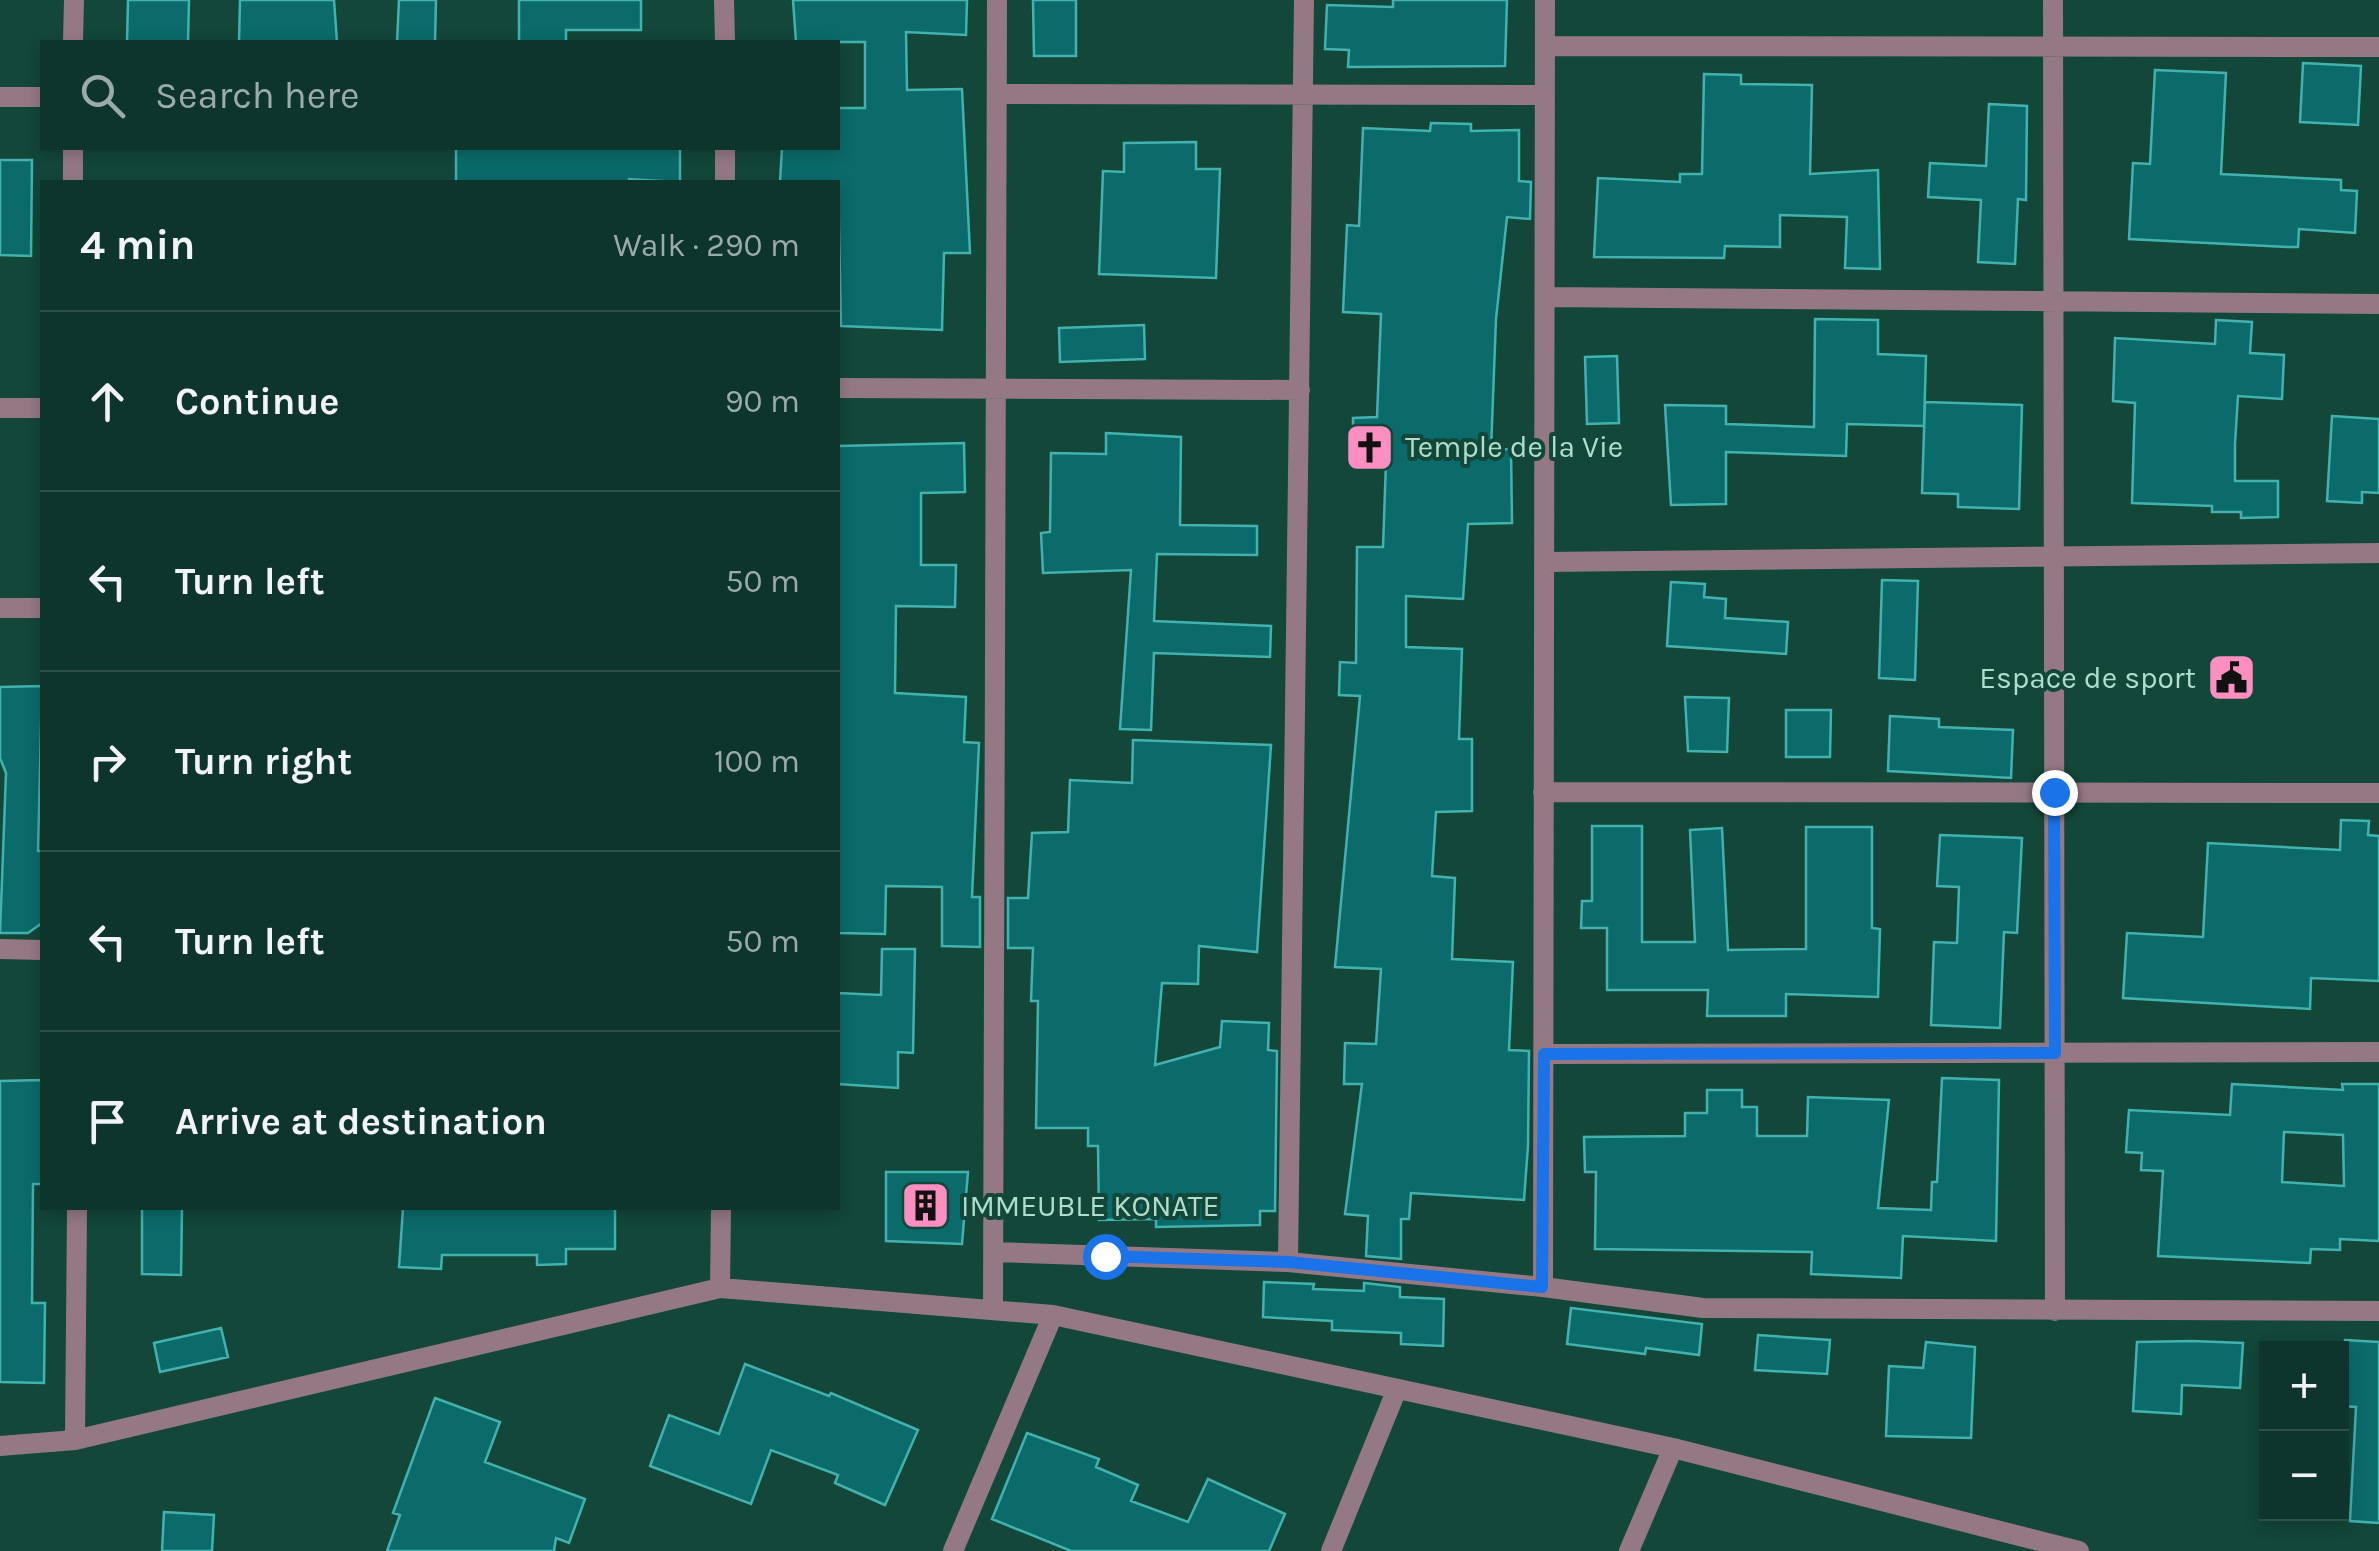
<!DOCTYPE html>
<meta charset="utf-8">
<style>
:root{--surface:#0e352c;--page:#173d34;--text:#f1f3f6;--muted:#9baba9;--line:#2e5048}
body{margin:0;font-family:Karla,sans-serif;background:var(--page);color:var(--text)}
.controls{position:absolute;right:30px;bottom:30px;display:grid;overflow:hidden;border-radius:0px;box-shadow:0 5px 15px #0003}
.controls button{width:90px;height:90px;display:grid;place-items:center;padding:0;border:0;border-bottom:2px solid var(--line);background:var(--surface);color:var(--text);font:50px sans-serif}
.stop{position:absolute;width:30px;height:30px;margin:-22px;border:8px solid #1a73e8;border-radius:50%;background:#fff}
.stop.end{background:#1a73e8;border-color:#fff;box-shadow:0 2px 10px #0008}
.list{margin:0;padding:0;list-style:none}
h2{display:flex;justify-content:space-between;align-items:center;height:130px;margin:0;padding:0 40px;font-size:42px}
h2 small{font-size:32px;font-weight:400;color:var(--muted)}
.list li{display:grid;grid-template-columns:65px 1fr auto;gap:30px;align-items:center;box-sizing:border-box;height:180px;padding:0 40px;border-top:2px solid var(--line)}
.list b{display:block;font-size:38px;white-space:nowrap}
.list em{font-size:32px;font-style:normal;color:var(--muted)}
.icon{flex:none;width:55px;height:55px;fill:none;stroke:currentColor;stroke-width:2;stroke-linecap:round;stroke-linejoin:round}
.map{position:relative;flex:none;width:2379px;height:1551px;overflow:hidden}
.search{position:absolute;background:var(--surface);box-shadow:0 5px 15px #0003;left:40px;top:40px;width:800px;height:110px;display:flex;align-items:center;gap:25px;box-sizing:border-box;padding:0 35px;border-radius:0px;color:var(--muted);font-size:38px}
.panel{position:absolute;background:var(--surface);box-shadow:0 5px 15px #0003;left:40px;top:180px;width:800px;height:1030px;border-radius:0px}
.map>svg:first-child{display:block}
</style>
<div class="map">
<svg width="2379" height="1551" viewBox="0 0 2379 1551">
<rect width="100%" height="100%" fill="#13473a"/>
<!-- building -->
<path fill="#0b6b6a" stroke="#42b2af" stroke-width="2.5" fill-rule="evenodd" d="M128,0H189L188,42H127Z
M240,0H334L337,42H239Z
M399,0H436L435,42H397Z
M519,0H641V30H566V42H519Z
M793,0H967L966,35L906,32L907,90L962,89L970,253H944L942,330L841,326L838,182H780L782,148H838V108H865V42H796Z
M1033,0H1076V56H1034Z
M1393,0H1507L1505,66L1348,67L1349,50L1325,49L1327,5L1393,7Z
M2303,63L2361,66L2358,125L2300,122Z
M2155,70L2226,73L2221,174L2341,180V190L2357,191L2355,233L2299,229L2298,247H2287L2129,239L2133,163L2150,164Z
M1704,74L1741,75V84L1812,85L1810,174L1878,170L1880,269L1845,268L1847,217L1780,215V247L1725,246L1724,258L1594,257L1598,178L1680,182V174H1702Z
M1989,104L2027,106L2026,200L2018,199L2015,264L1978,262L1981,200L1928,197L1930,163L1986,166Z
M1431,123L1471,124V131L1519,130V181L1531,182L1530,219L1507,217L1496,319L1491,450L1511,449L1512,523L1468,524L1463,599L1406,596V647L1462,649L1459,739H1472V811L1436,812L1432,876L1455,878L1452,959L1513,962L1509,1050L1529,1051L1528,1146L1524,1200L1411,1193L1409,1219H1401V1259L1366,1256L1368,1216L1345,1214L1362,1084H1344L1345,1043L1376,1044L1381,969L1335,967L1360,696L1339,695L1340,662L1356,663L1357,547H1383L1386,462H1353V418L1377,417L1381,314L1343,312L1347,225L1359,226L1363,128L1430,131Z
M1196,142V169H1220L1216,278L1099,274L1103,171L1124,172V143Z
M456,148H680V182L629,179V182H456Z
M0,160H32L31,256L0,255Z
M1815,319L1878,320V354L1926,356L1924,426L1847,424L1846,456L1726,452V504L1671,505L1665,405L1726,406V424L1814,427Z
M2216,320L2252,322L2250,353L2284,355L2282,399L2238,396L2235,444V481H2278V517L2241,518V512H2212V506L2132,503L2135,403L2113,401L2115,338L2215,344Z
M1144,325L1145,359L1060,362L1059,328Z
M1617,356L1619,423L1587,424L1585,357Z
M1925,402L2022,405L2019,509L1958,507V494L1922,493Z
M2332,416L2379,419V493L2362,492V503L2327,501Z
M1106,433L1181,437L1180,525L1257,526V555L1157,554L1154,621L1271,626L1270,657L1154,653L1151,730L1120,729L1131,570L1043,573L1041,533L1050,532L1051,453L1106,454Z
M964,443L965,492L921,493V565H956L955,607L896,606L895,693L966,697L964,742L979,743L972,897H980V947L942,946V887L886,886L885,934L838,933V446Z
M1882,580L1918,581L1915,680L1879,678Z
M1671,582L1705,584L1704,597L1726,599L1725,618L1788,622L1786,654L1667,646Z
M42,686L38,851H42V923L28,933H0L6,773L0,758V687Z
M1685,697L1729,698L1727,752L1688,751Z
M1786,710H1831L1830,757H1786Z
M1890,716L1939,719V727L2013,730L2011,778L1888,771Z
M1133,740L1271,745L1257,952L1199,946L1198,984L1162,983L1155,1065L1220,1047L1222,1021L1269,1023L1268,1050L1277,1051L1275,1211H1260V1225L1156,1227V1219L1099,1220L1098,1146H1088V1128H1036L1038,1001H1031L1033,948H1008V898H1028L1032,833L1068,832L1070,780L1132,783Z
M2341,820L2369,821L2368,835L2379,836V981L2311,978L2310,1009L2123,998L2127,933L2203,937L2208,843L2340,850Z
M1592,826H1642V942H1695L1690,830L1722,828L1728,950L1806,949V827H1872V928L1880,929L1878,997L1786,994V1016H1707L1708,990H1607V928H1581L1582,901H1592Z
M1940,835L2022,838L2017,933L2004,932L2000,1028L1931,1025L1934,942L1957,943L1959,887L1937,886Z
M882,949H915L913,1053L898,1052V1088L838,1084V993L881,995Z
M1942,1078L1999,1080L1996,1241L1903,1236L1901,1278L1811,1274L1812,1252L1595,1249L1596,1172H1585L1584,1137L1685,1136V1113H1707V1090H1742V1107H1757V1136H1807L1808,1097L1889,1100L1878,1208L1931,1210L1932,1182H1937Z
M42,1080V1184H33L32,1303H45L44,1383L0,1382V1081Z
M2232,1084L2343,1090L2342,1084H2379V1241L2340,1239V1250L2311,1249L2310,1263L2158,1256L2163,1171L2141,1170L2142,1153L2126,1152L2129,1110L2230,1115ZM2284,1132L2343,1135L2344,1186L2282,1182Z
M886,1172H968L962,1244L886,1241Z
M142,1208H182L181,1275L142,1274Z
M403,1208H615V1249H566V1264L537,1265V1255H442L441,1269L399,1267Z
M1264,1282L1314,1284L1313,1289L1364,1291V1283L1400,1287V1297L1444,1299L1443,1346L1401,1344V1333L1332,1330V1321L1263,1317Z
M1571,1308L1702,1324L1699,1355L1646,1348L1645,1354L1567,1344Z
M221,1328L228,1357L160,1372L154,1343Z
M1758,1335L1830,1340L1827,1374L1755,1370Z
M2345,1340L2379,1342V1523L2350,1521L2356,1407L2342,1406Z
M2192,1341L2243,1343L2240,1388L2182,1385L2181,1414L2133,1411L2137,1342Z
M1926,1342L1975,1347L1971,1438L1886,1436L1889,1366L1923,1368Z
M745,1364L829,1396L831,1393L918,1430L885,1505L835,1483L838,1475L771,1450L751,1504L650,1466L669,1415L719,1434Z
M435,1398L500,1422L485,1462L585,1499L569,1543L556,1538L554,1551H387L400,1515L393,1513Z
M1027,1433L1099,1459L1096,1467L1138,1485L1131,1501L1188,1522L1208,1479L1285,1514L1269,1551H1071L992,1519Z
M164,1512L214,1515L212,1551H162Z"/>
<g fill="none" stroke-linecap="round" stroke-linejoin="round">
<!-- minor -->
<path stroke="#947984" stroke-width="20" d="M724,0L725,42
M2053,0L2055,1311
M73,42L74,0
M1545,46L2379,47
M997,94L1545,95
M0,97H42
M73,148V182
M725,182V148
M1545,297L2379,304
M838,388L1300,390
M0,408H42
M1544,562L2379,553
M0,608H42
M1543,792L2379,793
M0,949L42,950
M1544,1054L2379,1052
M995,1252L1288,1262L1543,1287L1703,1308L2379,1311
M1288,1262L1304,0
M1543,1287L1545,0
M720,1288L721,1208
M993,1307L997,0
M75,1440L77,1208
M0,1446L75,1440L720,1288L1053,1315L1673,1448L2079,1551
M953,1551L1053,1315
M1331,1551L1397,1389
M1629,1551L1673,1448"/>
</g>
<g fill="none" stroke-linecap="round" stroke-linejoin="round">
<!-- route -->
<path stroke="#1a73e8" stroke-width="12" d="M1105,1256L1288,1262L1542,1287L1544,1054L2055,1053L2054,792"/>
</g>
<!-- icons -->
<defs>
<symbol id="church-square" viewBox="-11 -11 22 22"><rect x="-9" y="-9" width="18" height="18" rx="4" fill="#fd8ec0" stroke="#13473a"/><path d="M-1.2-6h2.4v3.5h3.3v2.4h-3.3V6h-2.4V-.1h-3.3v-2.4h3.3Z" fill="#111"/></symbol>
<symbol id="civic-square" viewBox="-11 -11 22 22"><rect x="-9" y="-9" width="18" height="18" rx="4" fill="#fd8ec0" stroke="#13473a"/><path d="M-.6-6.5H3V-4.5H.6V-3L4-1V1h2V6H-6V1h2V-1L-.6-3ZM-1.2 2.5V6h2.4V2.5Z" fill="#111"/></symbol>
<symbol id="building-square" viewBox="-11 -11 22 22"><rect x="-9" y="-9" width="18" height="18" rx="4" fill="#fd8ec0" stroke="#13473a"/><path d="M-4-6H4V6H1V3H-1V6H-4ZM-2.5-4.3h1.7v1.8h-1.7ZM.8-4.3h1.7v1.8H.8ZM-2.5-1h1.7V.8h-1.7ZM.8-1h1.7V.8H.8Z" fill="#111"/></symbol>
</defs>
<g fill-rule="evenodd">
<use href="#church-square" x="1342" y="420" width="55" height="55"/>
<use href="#civic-square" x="2204" y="650" width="55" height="55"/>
<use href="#building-square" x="898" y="1178" width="55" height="55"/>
</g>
<g text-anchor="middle" stroke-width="8" stroke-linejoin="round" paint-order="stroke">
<!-- poi labels -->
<g font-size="30" fill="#b1ddce" stroke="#13473a" text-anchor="start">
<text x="1405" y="457">Temple de la Vie</text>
<text x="2196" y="688" text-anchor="end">Espace de sport</text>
<text x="961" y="1216">IMMEUBLE KONATE</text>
</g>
</g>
</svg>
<div class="controls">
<button>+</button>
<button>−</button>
</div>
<div class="stop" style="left:1105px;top:1256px"></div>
<div class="stop end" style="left:2054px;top:792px"></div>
<div class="search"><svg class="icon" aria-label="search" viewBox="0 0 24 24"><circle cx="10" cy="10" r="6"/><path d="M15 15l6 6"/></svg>Search here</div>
<section class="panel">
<h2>4 min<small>Walk · 290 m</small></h2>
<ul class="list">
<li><svg class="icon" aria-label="ahead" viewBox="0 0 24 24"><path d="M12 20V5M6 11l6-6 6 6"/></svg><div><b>Continue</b></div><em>90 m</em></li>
<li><svg class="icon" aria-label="left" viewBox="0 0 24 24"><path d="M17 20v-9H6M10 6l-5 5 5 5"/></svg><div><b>Turn left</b></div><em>50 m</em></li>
<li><svg class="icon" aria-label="right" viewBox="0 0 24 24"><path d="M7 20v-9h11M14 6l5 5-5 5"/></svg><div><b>Turn right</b></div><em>100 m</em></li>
<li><svg class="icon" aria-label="left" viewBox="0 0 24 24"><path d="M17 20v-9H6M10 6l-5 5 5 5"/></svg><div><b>Turn left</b></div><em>50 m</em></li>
<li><svg class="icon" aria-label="arrive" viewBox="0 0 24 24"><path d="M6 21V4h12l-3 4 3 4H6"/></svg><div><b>Arrive at destination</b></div></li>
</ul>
</section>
</div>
